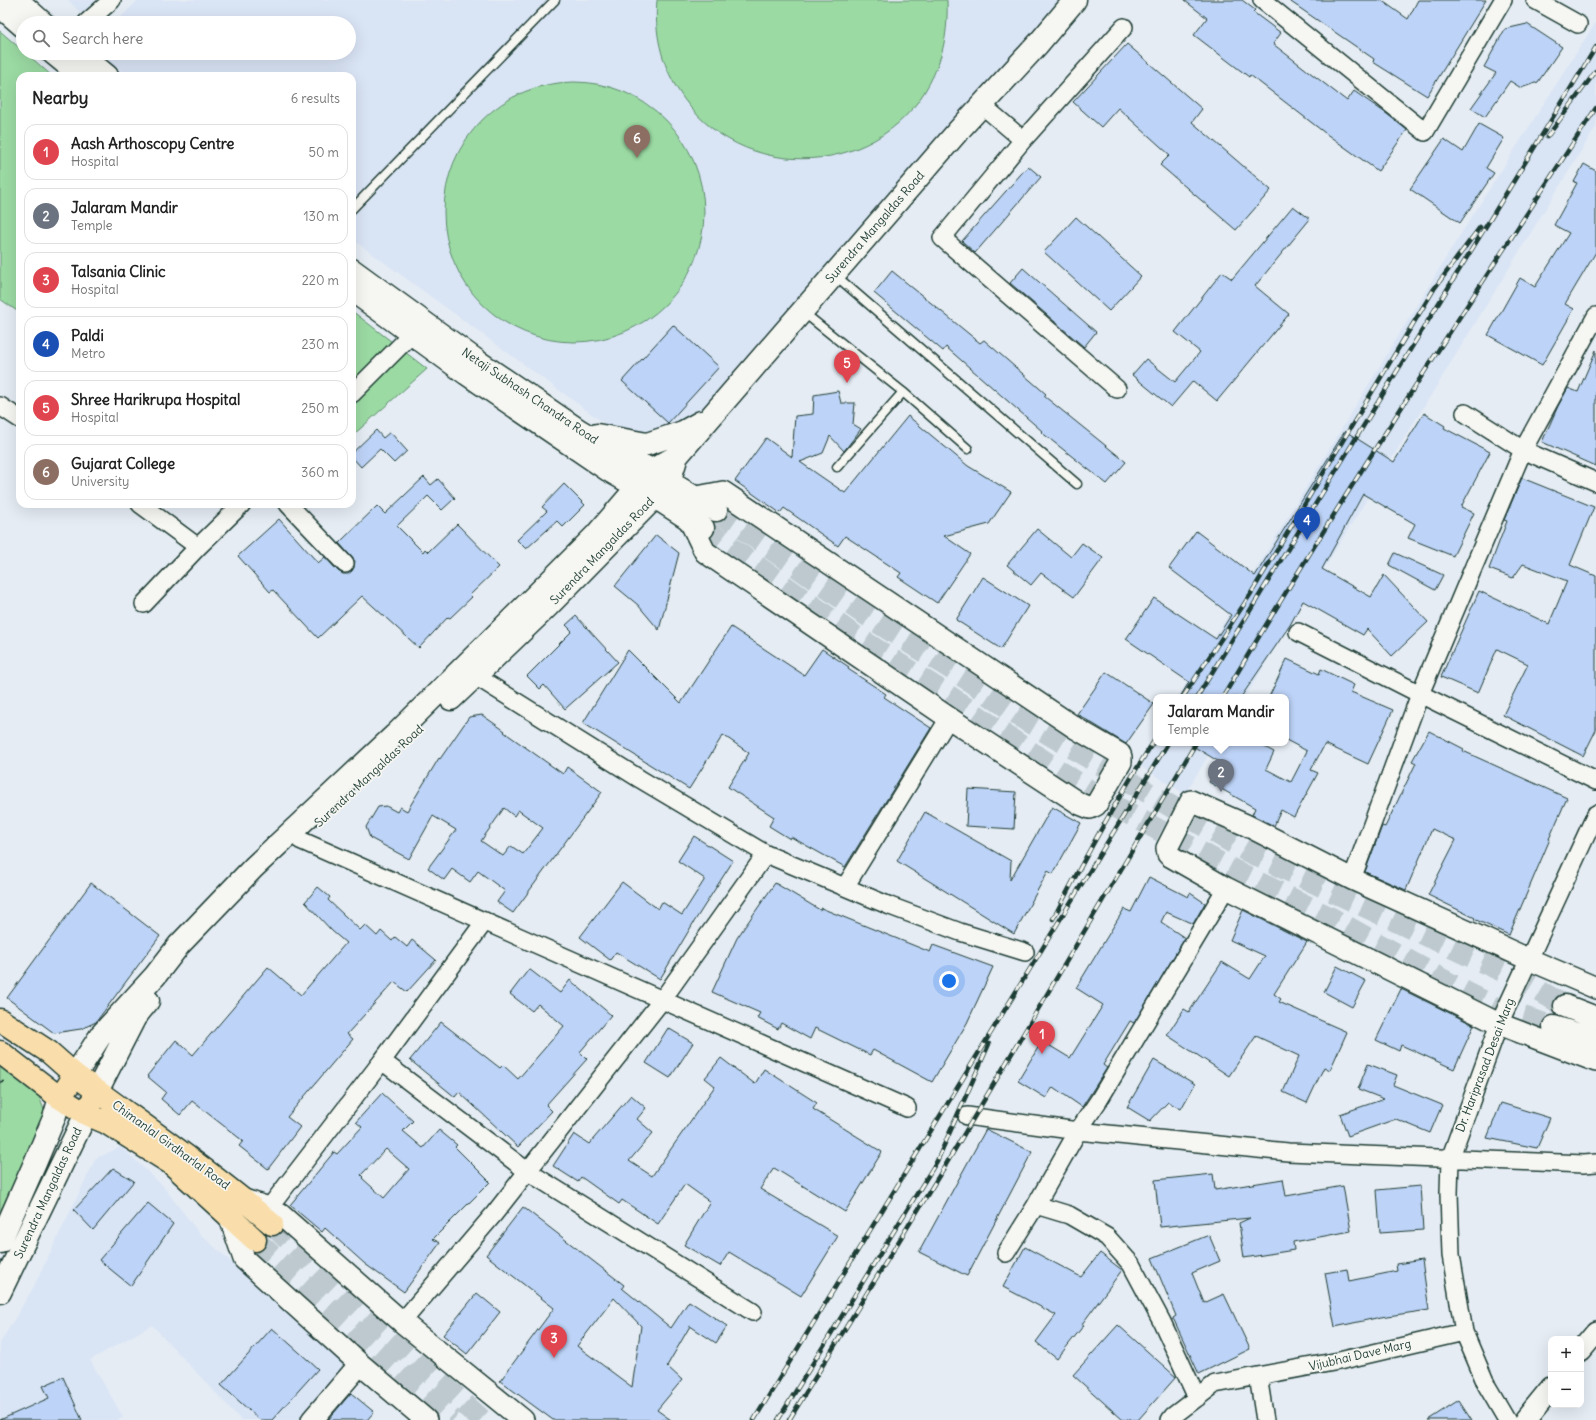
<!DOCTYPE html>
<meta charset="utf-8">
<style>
:root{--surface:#fff;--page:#f6f6f6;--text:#222;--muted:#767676;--line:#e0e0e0;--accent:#db2777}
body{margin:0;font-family:Delius,sans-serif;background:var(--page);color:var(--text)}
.controls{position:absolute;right:12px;bottom:12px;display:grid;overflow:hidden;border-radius:8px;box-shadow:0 4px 16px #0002}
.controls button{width:36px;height:36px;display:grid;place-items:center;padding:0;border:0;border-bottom:1px solid var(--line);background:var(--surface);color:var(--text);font:20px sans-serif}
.you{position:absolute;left:949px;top:981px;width:14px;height:14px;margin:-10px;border:3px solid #fff;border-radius:50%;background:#1a73e8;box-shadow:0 0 0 6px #1a73e833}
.badge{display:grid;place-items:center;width:26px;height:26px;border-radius:50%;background:var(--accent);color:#fff;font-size:13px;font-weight:700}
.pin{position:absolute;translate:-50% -33px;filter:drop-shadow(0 1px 2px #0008)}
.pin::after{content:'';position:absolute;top:21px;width:14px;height:12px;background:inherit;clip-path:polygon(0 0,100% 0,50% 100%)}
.popup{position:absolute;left:1153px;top:694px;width:136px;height:52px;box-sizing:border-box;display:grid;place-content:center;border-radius:8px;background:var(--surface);filter:drop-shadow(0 1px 3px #0005);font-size:13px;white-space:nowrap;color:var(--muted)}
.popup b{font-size:15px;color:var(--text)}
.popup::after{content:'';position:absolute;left:50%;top:100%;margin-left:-8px;border:8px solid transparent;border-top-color:var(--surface)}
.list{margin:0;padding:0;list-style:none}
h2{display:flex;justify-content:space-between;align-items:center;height:52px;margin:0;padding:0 16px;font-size:17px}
h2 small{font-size:13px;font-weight:400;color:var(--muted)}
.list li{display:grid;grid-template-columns:26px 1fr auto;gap:12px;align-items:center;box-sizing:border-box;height:56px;margin:0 8px 8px;padding:0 8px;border:1px solid var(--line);border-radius:12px}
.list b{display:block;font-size:15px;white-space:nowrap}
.list p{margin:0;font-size:13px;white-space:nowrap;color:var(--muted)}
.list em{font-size:13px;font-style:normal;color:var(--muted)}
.icon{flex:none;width:22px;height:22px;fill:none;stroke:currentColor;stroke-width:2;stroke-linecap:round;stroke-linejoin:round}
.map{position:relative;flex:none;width:1596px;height:1420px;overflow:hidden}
.search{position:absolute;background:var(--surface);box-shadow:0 4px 16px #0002;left:16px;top:16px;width:340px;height:44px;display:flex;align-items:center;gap:10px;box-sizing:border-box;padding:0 14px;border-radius:22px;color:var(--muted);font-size:15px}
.panel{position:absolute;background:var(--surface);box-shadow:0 4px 16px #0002;left:16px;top:72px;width:340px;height:436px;border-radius:12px}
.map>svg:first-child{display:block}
</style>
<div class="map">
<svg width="1596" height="1420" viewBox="0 0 1596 1420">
<rect width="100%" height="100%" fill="#e5ecf4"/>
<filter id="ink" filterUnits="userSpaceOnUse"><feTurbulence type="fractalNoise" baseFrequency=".025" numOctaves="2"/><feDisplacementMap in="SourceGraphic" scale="8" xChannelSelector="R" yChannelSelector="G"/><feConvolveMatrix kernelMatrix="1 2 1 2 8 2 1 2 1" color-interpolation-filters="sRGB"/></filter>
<g filter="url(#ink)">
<!-- built -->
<path fill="#d9e4f5" d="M68,0H96L82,14Z
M138,0H1060L660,459L645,453L352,239V76H128L96,53H349V23H115Z
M1596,22V127L1245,697H1178L1455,243Z
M1156,733V743H1216L1185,794L1137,764Z
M121,1147L163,1186L199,1233L345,1364L298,1420H241L152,1325L90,1360L123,1417L118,1420H0V1343L32,1290L96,1158Z"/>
<!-- green -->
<path fill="#9bdaa3" stroke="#5d8c6c" d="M657,0H947C948,26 945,50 934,74C887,180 738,188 678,90C661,63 654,31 657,0Z
M0,31L23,51V53H26L52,76H20V313L0,299Z
M444 212a130 130 0 1 1 260 0a130 130 0 1 1-260 0Z
M352,311L427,369L352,436Z
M0,1064L39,1096L44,1110L43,1123L0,1242Z"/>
<!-- building -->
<path fill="#bdd3f7" stroke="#1f3d34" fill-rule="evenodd" d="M1184,0H1242L1255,10L1253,12L1281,33L1273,44L1347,101L1354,91L1387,114L1407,130L1378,171L1325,133L1250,75L1249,77L1194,35L1207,18Z
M1288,0H1381L1408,19L1418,0H1486L1427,96L1373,62L1374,59Z
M1527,24L1562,47L1538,82L1521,88L1510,81L1485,117L1471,108L1496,73L1484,67L1505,29Z
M1127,44L1202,109L1192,122L1271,190L1236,230L1160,165L1170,155L1118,108L1101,127L1073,102Z
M1479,124L1504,138L1486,168L1494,173L1460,223L1410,189L1444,139L1463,152Z
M1584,164L1596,171V252L1565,304L1574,309L1542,365L1488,335L1520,278L1535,287L1569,233L1554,225L1577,183L1574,182Z
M1028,166L1041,177L975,253L962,241Z
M1293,206L1310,219L1255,286L1289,314L1217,401L1193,381L1171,407L1132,375L1146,359L1175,382L1200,352L1175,332L1222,272L1232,279Z
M1076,217L1141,276L1109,311L1044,252Z
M1023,268L1096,332L1084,347L1010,283Z
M892,271L980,343L984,340L1046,394L1044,396L1126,462L1107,484L1041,432L1042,431L946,347L943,351L874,293Z
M673,325L719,367L668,423L622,381Z
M1596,350V466L1542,442L1558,406L1568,388L1578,392Z
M838,391L841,403H855L853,424L861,429L844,451L830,436L823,453L800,462L845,493L908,416L968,466L1011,492L989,524L944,536L970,554L937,603L898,577L901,573L845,536L838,546L784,508L780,513L735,481L766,438L792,457L795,416L813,414L814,395Z
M1424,413L1445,426L1444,428L1490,452L1461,507L1474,513L1453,556L1408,538L1415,524L1363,494L1322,569L1371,597L1384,575L1428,622L1392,656L1367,629L1363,635L1303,601L1290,625L1241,697H1180L1189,682L1126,639L1154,598L1216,639L1231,615L1169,568L1196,531L1255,576L1345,431L1394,462Z
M376,430L383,438L390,432L407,451L394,463L380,449L361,467L352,457V453Z
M424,477L431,485L438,479L455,498L442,510L428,496L397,526L423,552L425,549L428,552L457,524L499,567L470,595L472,597L450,618L448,617L419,648L362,596L318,638L273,590L270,592L238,556L279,519L318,563L325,557L338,571L343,574H348L352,571L354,567L355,561L339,543L377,506L385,514Z
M1522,478L1594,507L1570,565L1596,576V730L1583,756L1503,715L1528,664L1497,649L1478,693L1441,677L1479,591L1549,624L1567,581L1523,564L1513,578L1489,569L1507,521L1504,520Z
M564,484L585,505L563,527L557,521L526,549L517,540L547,511L542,507Z
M1037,529L1071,557L1082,543L1103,558L1074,597L1041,573L1031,585L1007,565Z
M656,535L679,553L659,630L638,605L615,586Z
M1395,553L1443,575L1435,590L1389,565Z
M983,577L1028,606L1001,649L956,620Z
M576,616L618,662L565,709L544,685L540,689L527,676L572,631L566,625Z
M731,627L804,675L822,649L849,667L848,669L886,694L884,697L931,728L845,867L791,837L790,839L769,826L774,817L728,787L749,753L723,735L689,789L583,723L628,650L681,703Z
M1287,659L1319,674L1321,669L1354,685L1351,692L1393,710L1368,764L1325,744L1311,770L1318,773L1294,817L1281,810L1274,826L1252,815L1255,808L1209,782L1221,763L1188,743H1257L1274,752L1266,769L1291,782L1307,751L1286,740V697H1269Z
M1106,672L1154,704L1126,744L1077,714Z
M482,715L505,731L504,732L563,774L567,767L602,792L513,913L497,902L505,891L478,871L470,882L452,869L444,880L428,868L456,830L433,816L409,859L370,838L366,827L378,807L386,806L397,812L400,807L407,811L439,758L440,759L469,717ZM504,808L514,816L518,810L543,828L523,854L511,846L503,856L481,841Z
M1429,731L1464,749L1463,751L1567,798L1549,839H1550L1509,935L1474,919L1475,918L1428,895L1456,840L1432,829L1406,890L1365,872L1382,826L1385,827L1416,763L1412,761Z
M968,789L1016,792L1014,829L966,826Z
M1052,807L1081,823L1053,874L1048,871L1014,934L897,861L925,812L1011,861L1010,880Z
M694,836L733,861L694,922L660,979L616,952L610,960L580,937L622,882L658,909L662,902L682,915L705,879L678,861Z
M1149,877L1188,897L1190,893L1205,903L1193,924L1166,912L1161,922L1185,938L1134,1023L1130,1021L1103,1065L1107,1068L1082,1107L1053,1087L1046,1098L1018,1081L1042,1041L1070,1058L1103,1005L1076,988L1124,909L1131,912Z
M91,883L160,936L96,1022L81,1029L54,1033L7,998Z
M775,883L820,910L821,908L930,952L933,945L993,967L967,1023L932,1082L873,1050L870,1055L815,1028L810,1039L781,1023L778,1029L757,1018L760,1013L712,992L737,938Z
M318,887L330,897L328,900L360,930L365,925L377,936L381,931L392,941L395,937L407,947L412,940L436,960L407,992L394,982L347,1034L353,1039L287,1117L300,1127L268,1169L239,1146L243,1141L192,1101L180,1115L161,1099L166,1092L147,1076L176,1040L193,1055L268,967L301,995L346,943L332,931L305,902Z
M1243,910L1307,942L1274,994L1281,999L1279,1002L1347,1032L1330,1070L1324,1067L1307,1103L1283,1092L1299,1056L1256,1036L1229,1076L1167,1035L1184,1009L1189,1012L1222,962L1250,979L1265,956L1230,940Z
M1337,966L1366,981L1352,1007L1324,992Z
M529,969L560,993L570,980L611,1015L580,1052L587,1059L546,1105L552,1111L518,1147L459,1092L455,1097L410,1060L441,1022L500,1068L503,1065L518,1079L564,1026L538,1004L532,1011L510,994Z
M1401,989L1474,1025L1454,1069L1401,1045L1399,1051L1376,1040Z
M668,1028L693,1043L670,1078L646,1063Z
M721,1058L755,1084L764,1069L817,1103L813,1109L882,1152L845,1212L774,1168L760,1189L838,1236L801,1296L729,1252L720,1266L684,1245L710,1202L685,1184L658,1224L622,1200L619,1204L581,1177L578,1182L553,1166L574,1134L589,1144L631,1095L646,1108L637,1119L653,1133L629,1161L652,1176L715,1086L705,1078Z
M1154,1060L1195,1084L1181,1109L1168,1102L1150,1121L1127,1107Z
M1368,1064L1397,1075L1393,1085L1442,1105L1430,1133L1396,1119L1348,1136L1340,1114L1384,1099L1358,1089Z
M382,1093L413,1121L403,1131L423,1148L439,1130L457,1145L455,1147L490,1182L433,1239L440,1243L404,1292L365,1264L325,1228L322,1232L290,1205L334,1152L337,1154L362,1127L356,1122ZM386,1149L409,1169L384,1198L362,1178L363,1177L361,1175Z
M1501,1103L1550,1118L1537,1148L1487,1138Z
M986,1129L1032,1152L967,1276L919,1252Z
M113,1168L134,1181L93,1230L74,1210Z
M1213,1174L1215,1190L1283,1179L1286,1196L1343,1186L1351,1231L1293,1242L1294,1250L1244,1258L1239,1223L1250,1218L1160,1227L1155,1180Z
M1420,1186L1423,1230L1380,1233L1377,1190Z
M148,1203L173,1224L131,1286L99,1260Z
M523,1207L624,1285L622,1288L671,1328L689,1301L727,1326L716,1343L690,1326L667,1366L682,1380L657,1410L671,1420H553L500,1381L554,1308L486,1255ZM614,1298L641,1326L632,1387L577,1346Z
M1209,1235L1220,1261L1192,1273L1204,1303L1224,1294L1250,1349L1199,1374L1173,1318L1176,1316L1152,1258Z
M1025,1247L1081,1277L1100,1253L1122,1270L1082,1324L1084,1325L1057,1359L1036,1342L1056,1315L1003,1287Z
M1422,1260L1429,1310L1381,1317L1335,1327L1325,1273L1347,1269L1349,1281L1397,1271L1396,1264Z
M477,1293L500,1312L467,1354L443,1335Z
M1118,1325L1176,1377L1138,1420H1123L1073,1375Z
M272,1328L318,1369L272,1420H260L221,1385Z
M63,1377L82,1420H0L49,1398L43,1386Z
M351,1393L374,1412L367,1420H328Z
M1459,1400L1472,1420H1428Z"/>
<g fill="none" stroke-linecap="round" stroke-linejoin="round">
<!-- secondary-tunnel -->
<path stroke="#bdc9ce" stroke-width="22" stroke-dasharray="22 11" stroke-linecap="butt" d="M716,510L863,613L967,679L1027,721L1245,850L1519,979L1565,1006
M703,528L849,632L952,698L1012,740L1107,802L1233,870L1331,918L1465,992L1501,1010L1554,1027"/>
<!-- primary-tunnel -->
<path stroke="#bdc9ce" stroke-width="22" stroke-dasharray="22 11" stroke-linecap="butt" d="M272,1224L361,1310L482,1420
M255,1240L453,1420"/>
<defs>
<path id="service" d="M352,209L555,0
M835,275L1077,484
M803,312L903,392L837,467
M903,392L968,449"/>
<path id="minor" d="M1262,0L1425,132L1503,0
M1535,0L1578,24
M86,23L112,0
M982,105L1023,140L942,238L1117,389
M1023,140L1124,27
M352,394L412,334
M0,406L20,419
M1465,413L1523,450L1596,482
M140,504L198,547L242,504
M288,504L345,564
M144,604L198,547
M1298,632L1420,694L1596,781
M466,670L640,779L766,854L890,906L960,932L1025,952
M300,840L907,1108
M1352,879L1420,694L1523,450L1596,316
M845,887L949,718
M382,1061L485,921
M967,1116L1078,1131L1099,1100L1226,888
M269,1208L382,1061L527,1171L753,1312
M1006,1253L1036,1205
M402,1322L494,1214L662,1000L766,854
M1464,1332L1451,1255L1449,1193L1450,1159L1499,1024L1596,814
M1258,1376L1265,1420
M1197,1398L1162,1322L1131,1264L1107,1237L1069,1215L1036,1205L1078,1131L1288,1152L1584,1164L1596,1163
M1170,1420L1173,1416L1215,1384L1339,1361L1464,1332L1487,1386L1507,1420"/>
<path id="tertiary" d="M689,519L705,552L949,718L1080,804L1090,808L1096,805L1121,762V757L1120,754L1077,729L723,492L697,497
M1596,988L1528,959L1352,879L1246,825L1191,801L1167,848L1168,854L1170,856L1226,888L1499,1024L1596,1061
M244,1200L269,1208L281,1215L402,1322L523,1420
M229,1215L244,1259L360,1364L426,1420
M1581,1350L1596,1332
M312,1420L360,1364
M1525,1420L1551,1388"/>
<path id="secondary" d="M17,0L43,23
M0,6L23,26
M53,53L81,76
M79,53L107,76
M352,270L477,361L580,431L622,456L652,470L669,482L716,510
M352,290L467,374L608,470L655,497L703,528
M597,435L647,444L683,432L701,422
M451,699L548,606L661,491L669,482L677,456
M1565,1006L1596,1018
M1554,1027L1596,1040
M75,1075L101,1035L155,976L179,945L254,867L395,735L522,609L597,534L652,470L677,456L959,130L1038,44L1075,0
M97,1091L135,1017L148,1001
M0,1242L35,1163L54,1118L60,1098
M0,1292L86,1114"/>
<path id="primary" d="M0,1020L49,1052L75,1075
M0,1052L60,1098
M97,1091C156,1134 216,1176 272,1224
M86,1114L97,1091L75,1075L60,1098L86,1114L105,1122L172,1164L255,1240"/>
</defs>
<!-- service casing -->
<use href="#service" stroke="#1f3d34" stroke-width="11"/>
<!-- minor casing -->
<use href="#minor" stroke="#1f3d34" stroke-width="20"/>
<!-- tertiary casing -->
<use href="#tertiary" stroke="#1f3d34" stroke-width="24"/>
<!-- secondary casing -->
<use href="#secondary" stroke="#1f3d34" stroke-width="25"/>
<!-- primary casing -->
<use href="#primary" stroke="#1f3d34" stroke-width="25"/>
<!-- path -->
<path stroke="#1f3d34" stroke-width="2.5" stroke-dasharray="4 3" stroke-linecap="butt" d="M0,1082H7"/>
<!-- service -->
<use href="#service" stroke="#f6f6f2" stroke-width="8"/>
<!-- minor -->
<use href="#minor" stroke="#f6f6f2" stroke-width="17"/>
<!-- tertiary -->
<use href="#tertiary" stroke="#f6f6f2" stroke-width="21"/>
<!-- secondary -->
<use href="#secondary" stroke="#f6f6f2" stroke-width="22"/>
<!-- primary -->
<use href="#primary" stroke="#f9deab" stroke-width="22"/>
<defs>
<path id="rail" d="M1547,137L1596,71
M1183,697L1250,595L1434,289L1480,227
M1197,697L1596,47
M1223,697C1341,497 1469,302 1596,108
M1053,919C1085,858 1118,796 1156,738
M754,1420L1168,743
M778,1420L937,1161L989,1044
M789,1420L945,1166L1196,743"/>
</defs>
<!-- rail casing -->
<use href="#rail" stroke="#1f3d34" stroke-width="4.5"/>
<!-- rail -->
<use href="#rail" stroke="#f6f6f2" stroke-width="3" stroke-dasharray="9" stroke-linecap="butt"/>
</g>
</g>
<g text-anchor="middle" stroke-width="3.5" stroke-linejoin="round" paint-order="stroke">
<!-- street labels -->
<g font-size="12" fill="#1f3d34" stroke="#f6f6f2">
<text transform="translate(875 227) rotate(-49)" y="4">Surendra Mangaldas Road</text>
<text transform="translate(530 396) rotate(34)" y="4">Netaji Subhash Chandra Road</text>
<text transform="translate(602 551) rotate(-46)" y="4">Surendra Mangaldas Road</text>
<text transform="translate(369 776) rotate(-43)" y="4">Surendra Mangaldas Road</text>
<text transform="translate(1485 1065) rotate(-69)" y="4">Dr. Hariprasad Desai Marg</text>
<text transform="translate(171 1145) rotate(36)" y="4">Chimanlal Girdharlal Road</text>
<text transform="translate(48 1193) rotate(-65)" y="4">Surendra Mangaldas Road</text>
<text transform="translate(1360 1355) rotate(-13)" y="4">Vijubhai Dave Marg</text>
</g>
</g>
</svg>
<div class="controls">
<button>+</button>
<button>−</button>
</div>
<div class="you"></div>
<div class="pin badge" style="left:1042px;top:1054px;background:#e0444e">1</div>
<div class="pin badge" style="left:1221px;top:792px;background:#6b7280">2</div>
<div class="popup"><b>Jalaram Mandir</b>Temple</div>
<div class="pin badge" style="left:554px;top:1358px;background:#e0444e">3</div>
<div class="pin badge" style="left:1307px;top:540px;background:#1a4fb4">4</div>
<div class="pin badge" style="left:847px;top:383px;background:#e0444e">5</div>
<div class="pin badge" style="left:637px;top:158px;background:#8d6e63">6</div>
<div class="search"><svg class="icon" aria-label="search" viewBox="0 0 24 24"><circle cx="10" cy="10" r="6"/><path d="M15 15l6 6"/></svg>Search here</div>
<section class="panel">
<h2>Nearby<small>6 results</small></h2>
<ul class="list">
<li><span class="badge" style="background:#e0444e">1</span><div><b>Aash Arthoscopy Centre</b><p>Hospital</p></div><em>50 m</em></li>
<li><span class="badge" style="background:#6b7280">2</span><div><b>Jalaram Mandir</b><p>Temple</p></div><em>130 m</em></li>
<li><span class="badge" style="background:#e0444e">3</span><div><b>Talsania Clinic</b><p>Hospital</p></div><em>220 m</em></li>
<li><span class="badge" style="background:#1a4fb4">4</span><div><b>Paldi</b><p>Metro</p></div><em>230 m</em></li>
<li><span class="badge" style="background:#e0444e">5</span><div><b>Shree Harikrupa Hospital</b><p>Hospital</p></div><em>250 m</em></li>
<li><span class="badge" style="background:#8d6e63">6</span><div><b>Gujarat College</b><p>University</p></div><em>360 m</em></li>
</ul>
</section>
</div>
